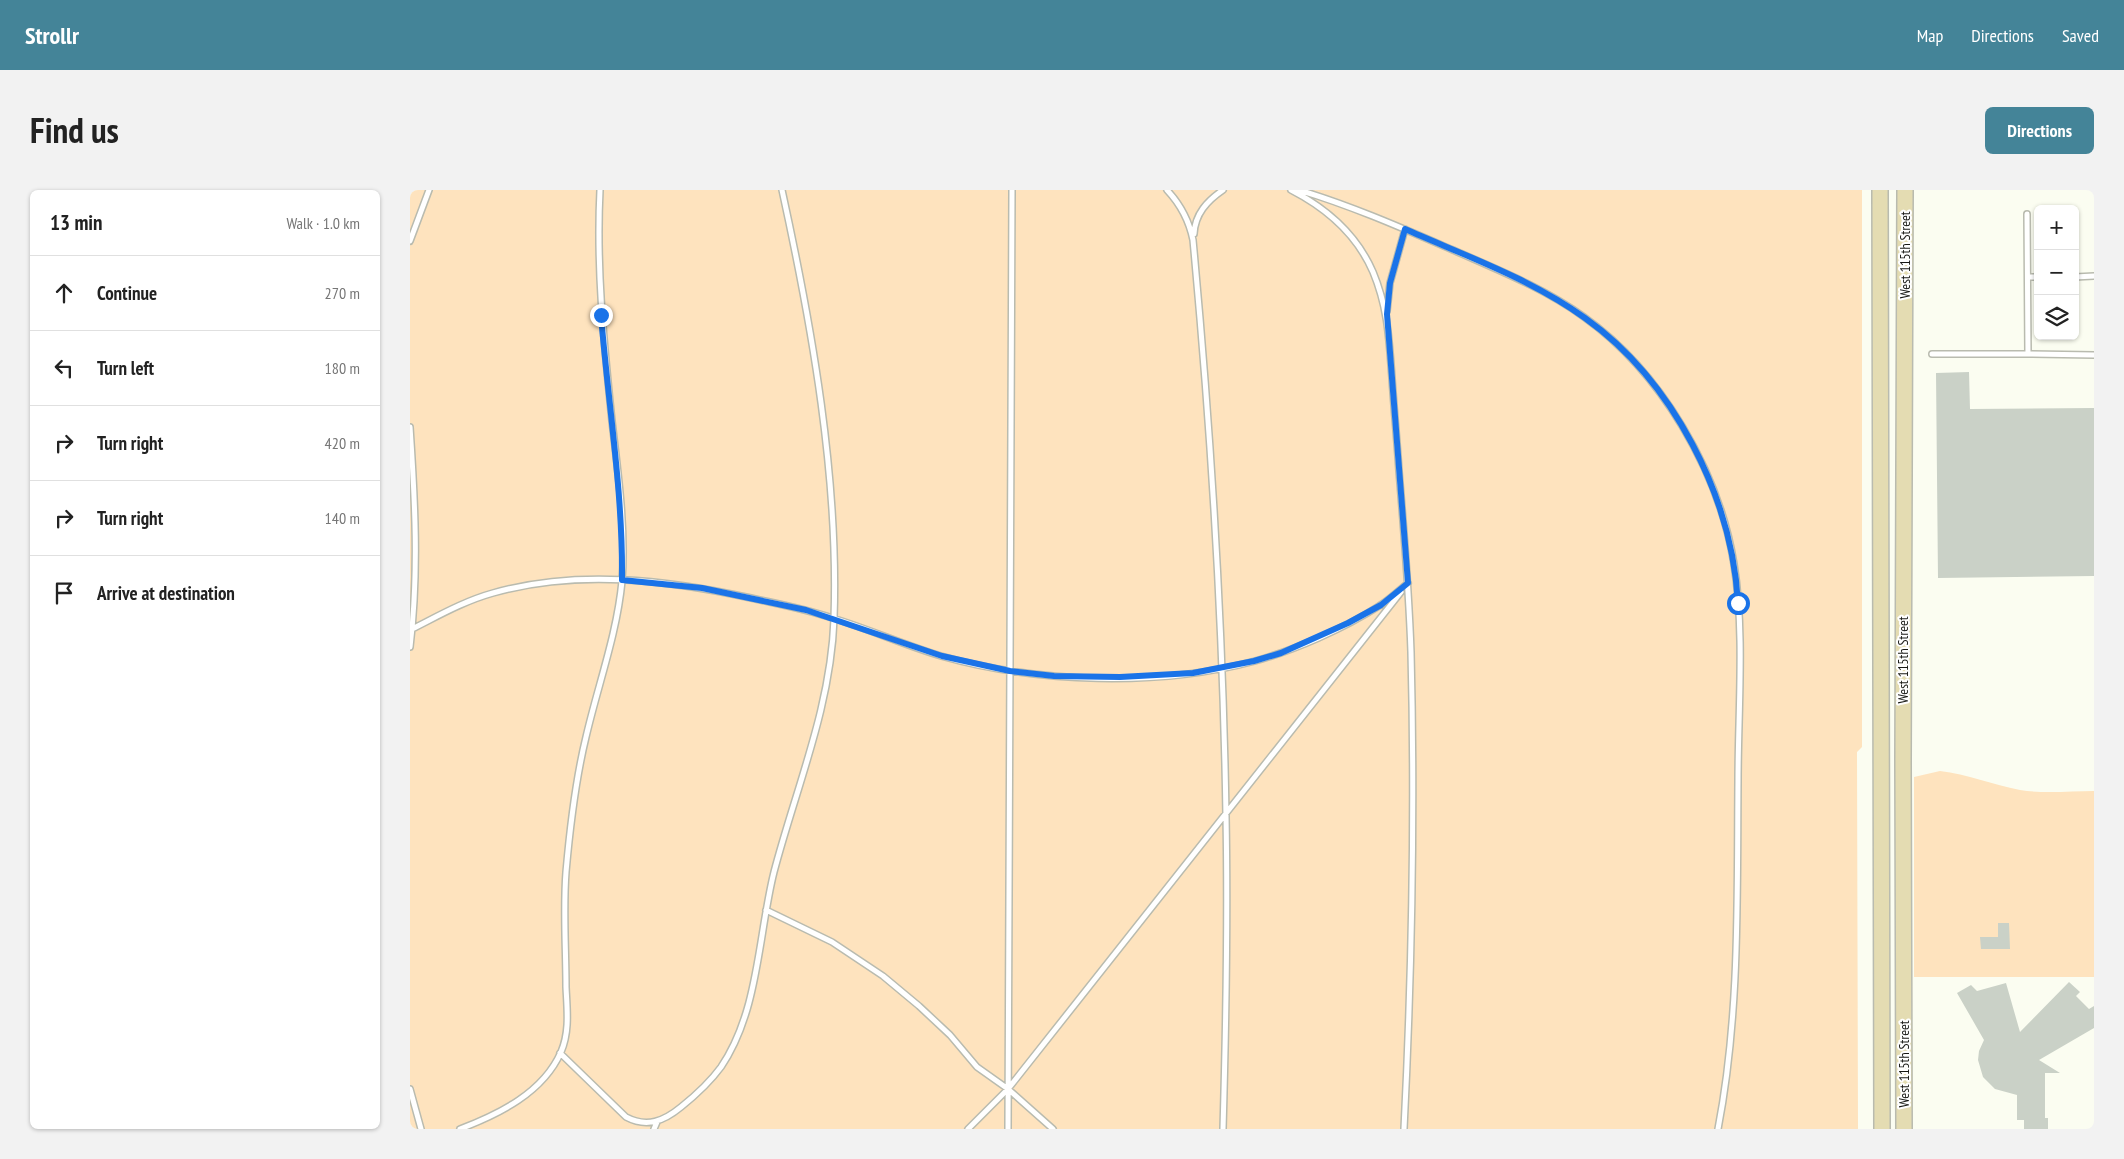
<!DOCTYPE html>
<meta charset="utf-8">
<style>
:root{--surface:#fff;--page:#f2f2f2;--text:#222;--muted:#767676;--line:#e0e0e0;--accent:#448498}
body{margin:0;font-family:"PT Sans Narrow",sans-serif;background:var(--page);color:var(--text)}
.controls{position:absolute;right:15px;top:15px;display:grid;overflow:hidden;border-radius:8px;box-shadow:0 1px 4px #0004}
.controls button{width:45px;height:45px;display:grid;place-items:center;padding:0;border:0;border-bottom:1px solid var(--line);background:var(--surface);color:var(--text);font:25px sans-serif}
.stop{position:absolute;width:15px;height:15px;margin:-11px;border:4px solid #1a73e8;border-radius:50%;background:#fff}
.stop.end{background:#1a73e8;border-color:#fff;box-shadow:0 1px 5px #0008}
.list{margin:0;padding:0;list-style:none}
h2{display:flex;justify-content:space-between;align-items:center;height:65px;margin:0;padding:0 20px;font-size:21px}
h2 small{font-size:16px;font-weight:400;color:var(--muted)}
.list li{display:grid;grid-template-columns:32px 1fr auto;gap:15px;align-items:center;box-sizing:border-box;height:75px;padding:0 20px;border-top:1px solid var(--line)}
.list b{display:block;font-size:19px;white-space:nowrap}
.list em{font-size:16px;font-style:normal;color:var(--muted)}
.icon{flex:none;width:28px;height:28px;fill:none;stroke:currentColor;stroke-width:2;stroke-linecap:round;stroke-linejoin:round}
.map{position:relative;flex:none;width:1684px;height:939px;overflow:hidden;border-radius:8px}
header{display:flex;align-items:center;gap:30px;box-sizing:border-box;height:70px;padding:0 25px;background:var(--accent);color:#fff}
header strong{font-size:24px}
nav{display:flex;gap:28px;margin-inline-start:auto;font-size:18px}
.intro{display:flex;align-items:center;justify-content:space-between;box-sizing:border-box;height:120px;padding:0 30px}
h1{margin:0;font-size:35px}
.button{padding:12px 22px;border-radius:8px;background:var(--accent);color:#fff;font-size:18px;font-weight:700}
main{display:flex;gap:30px;padding:0 30px}
aside{flex:1;background:var(--surface);border-radius:8px;box-shadow:0 1px 4px #0004}
.map>svg:first-child{display:block}
</style>
<header>
<strong>Strollr</strong>
<nav><a>Map</a><a>Directions</a><a>Saved</a></nav>
</header>
<div class="intro"><h1>Find us</h1><a class="button">Directions</a></div>
<main>
<aside>
<h2>13 min<small>Walk · 1.0 km</small></h2>
<ul class="list">
<li><svg class="icon" aria-label="ahead" viewBox="0 0 24 24"><path d="M12 20V5M6 11l6-6 6 6"/></svg><div><b>Continue</b></div><em>270 m</em></li>
<li><svg class="icon" aria-label="left" viewBox="0 0 24 24"><path d="M17 20v-9H6M10 6l-5 5 5 5"/></svg><div><b>Turn left</b></div><em>180 m</em></li>
<li><svg class="icon" aria-label="right" viewBox="0 0 24 24"><path d="M7 20v-9h11M14 6l5 5-5 5"/></svg><div><b>Turn right</b></div><em>420 m</em></li>
<li><svg class="icon" aria-label="right" viewBox="0 0 24 24"><path d="M7 20v-9h11M14 6l5 5-5 5"/></svg><div><b>Turn right</b></div><em>140 m</em></li>
<li><svg class="icon" aria-label="arrive" viewBox="0 0 24 24"><path d="M6 21V4h12l-3 4 3 4H6"/></svg><div><b>Arrive at destination</b></div></li>
</ul>
</aside>
<div class="map">
<svg width="1684" height="939" viewBox="0 0 1684 939">
<rect width="100%" height="100%" fill="#fbfdf1"/>
<!-- green -->
<path fill="#fee3be" d="M0,0H1452V557L1447,562L1448,939H0Z
M1530,581C1557,584 1583,595 1610,600C1634,604 1660,601 1684,601V787H1504V587Z"/>
<!-- building -->
<path fill="#cad1c7" d="M1559,182L1560,219L1684,218V386L1528,388L1526,183Z
M1588,733H1599L1600,759H1571L1570,747H1588Z
M1659,792L1670,802L1666,806L1679,819L1684,816V838L1629,870L1650,883H1635V928H1638V939H1614V930H1607V905L1585,899L1573,887L1568,870L1569,861L1574,850L1547,803L1561,795L1567,801L1596,793L1610,842Z"/>
<g fill="none" stroke-linecap="round" stroke-linejoin="round">
<defs>
<path id="lane" d="M757,0C771,15 779,30 783,50C801,242 813,434 816,626C818,730 816,835 813,939
M881,0C916,18 947,45 963,82C978,118 979,149 982,188C984,219 987,250 989,281C994,341 999,402 1001,462C1005,621 1002,780 994,939
M889,0C942,16 992,38 1043,60C1088,80 1134,98 1174,127C1251,182 1309,281 1324,374C1335,443 1328,521 1328,592C1327,708 1330,825 1308,939
M1617,24L1618,164L1684,165
M784,44C785,24 797,11 813,0
M0,51L19,0
M1618,87H1628
M1665,87L1684,86
M977,121L980,93L995,39
M1522,164H1618
M0,237C5,310 9,383 0,457
M2,439C28,426 54,411 83,403C167,379 257,390 341,408C368,414 396,419 422,428C459,439 494,455 531,466C627,493 748,497 845,471C885,460 935,438 969,416C979,410 988,401 998,393
M356,720L422,752L473,786L509,816L540,845L567,877L598,899L643,939
M150,863L216,927C237,938 254,931 271,917C286,905 300,892 311,877C349,821 348,746 364,682C386,598 421,517 424,429C429,289 402,137 372,0
M0,899L11,939
M50,939C89,924 133,903 151,862C160,841 157,819 156,797C156,759 153,720 156,682C160,637 165,592 176,547C188,495 207,444 212,391C216,338 208,283 202,231C194,153 186,78 190,0
M244,939L247,932
M558,939L598,899L991,402
M598,939L602,0"/>
<path id="secondary" d="M1470,0L1472,939
M1494,939L1493,571L1495,0"/>
</defs>
<!-- lane casing -->
<use href="#lane" stroke="#b9bbaf" stroke-width="8"/>
<!-- secondary casing -->
<use href="#secondary" stroke="#b9bbaf" stroke-width="18"/>
<!-- lane -->
<use href="#lane" stroke="#fff" stroke-width="5"/>
<!-- secondary -->
<use href="#secondary" stroke="#e4dcb2" stroke-width="15"/>
</g>
<g fill="none" stroke-linecap="round" stroke-linejoin="round">
<!-- route -->
<path stroke="#1a73e8" stroke-width="6" d="M191,125C198,213 213,301 212,390L292,398L396,420L532,466L600,481L644,486L710,487L783,483L844,471L871,463L938,433L971,415L998,393L977,124L980,93L995,39C1056,66 1121,89 1175,128C1263,191 1322,306 1328,413"/>
</g>
<g text-anchor="middle" stroke-width="4" stroke-linejoin="round" paint-order="stroke">
<!-- street labels -->
<g font-size="14" fill="#161713" stroke="#fff">
<text transform="translate(1495 65) rotate(-90)" y="5">West 115th Street</text>
<text transform="translate(1493 470) rotate(-90)" y="5">West 115th Street</text>
<text transform="translate(1494 874) rotate(-90)" y="5">West 115th Street</text>
</g>
</g>
</svg>
<div class="controls">
<button>+</button>
<button>−</button>
<button><svg class="icon" aria-label="layers" viewBox="0 0 24 24"><path d="M12 4l9 5-9 5-9-5zM3 14l9 5 9-5"/></svg></button>
</div>
<div class="stop" style="left:1328px;top:413px"></div>
<div class="stop end" style="left:191px;top:125px"></div>
</div>
</main>
